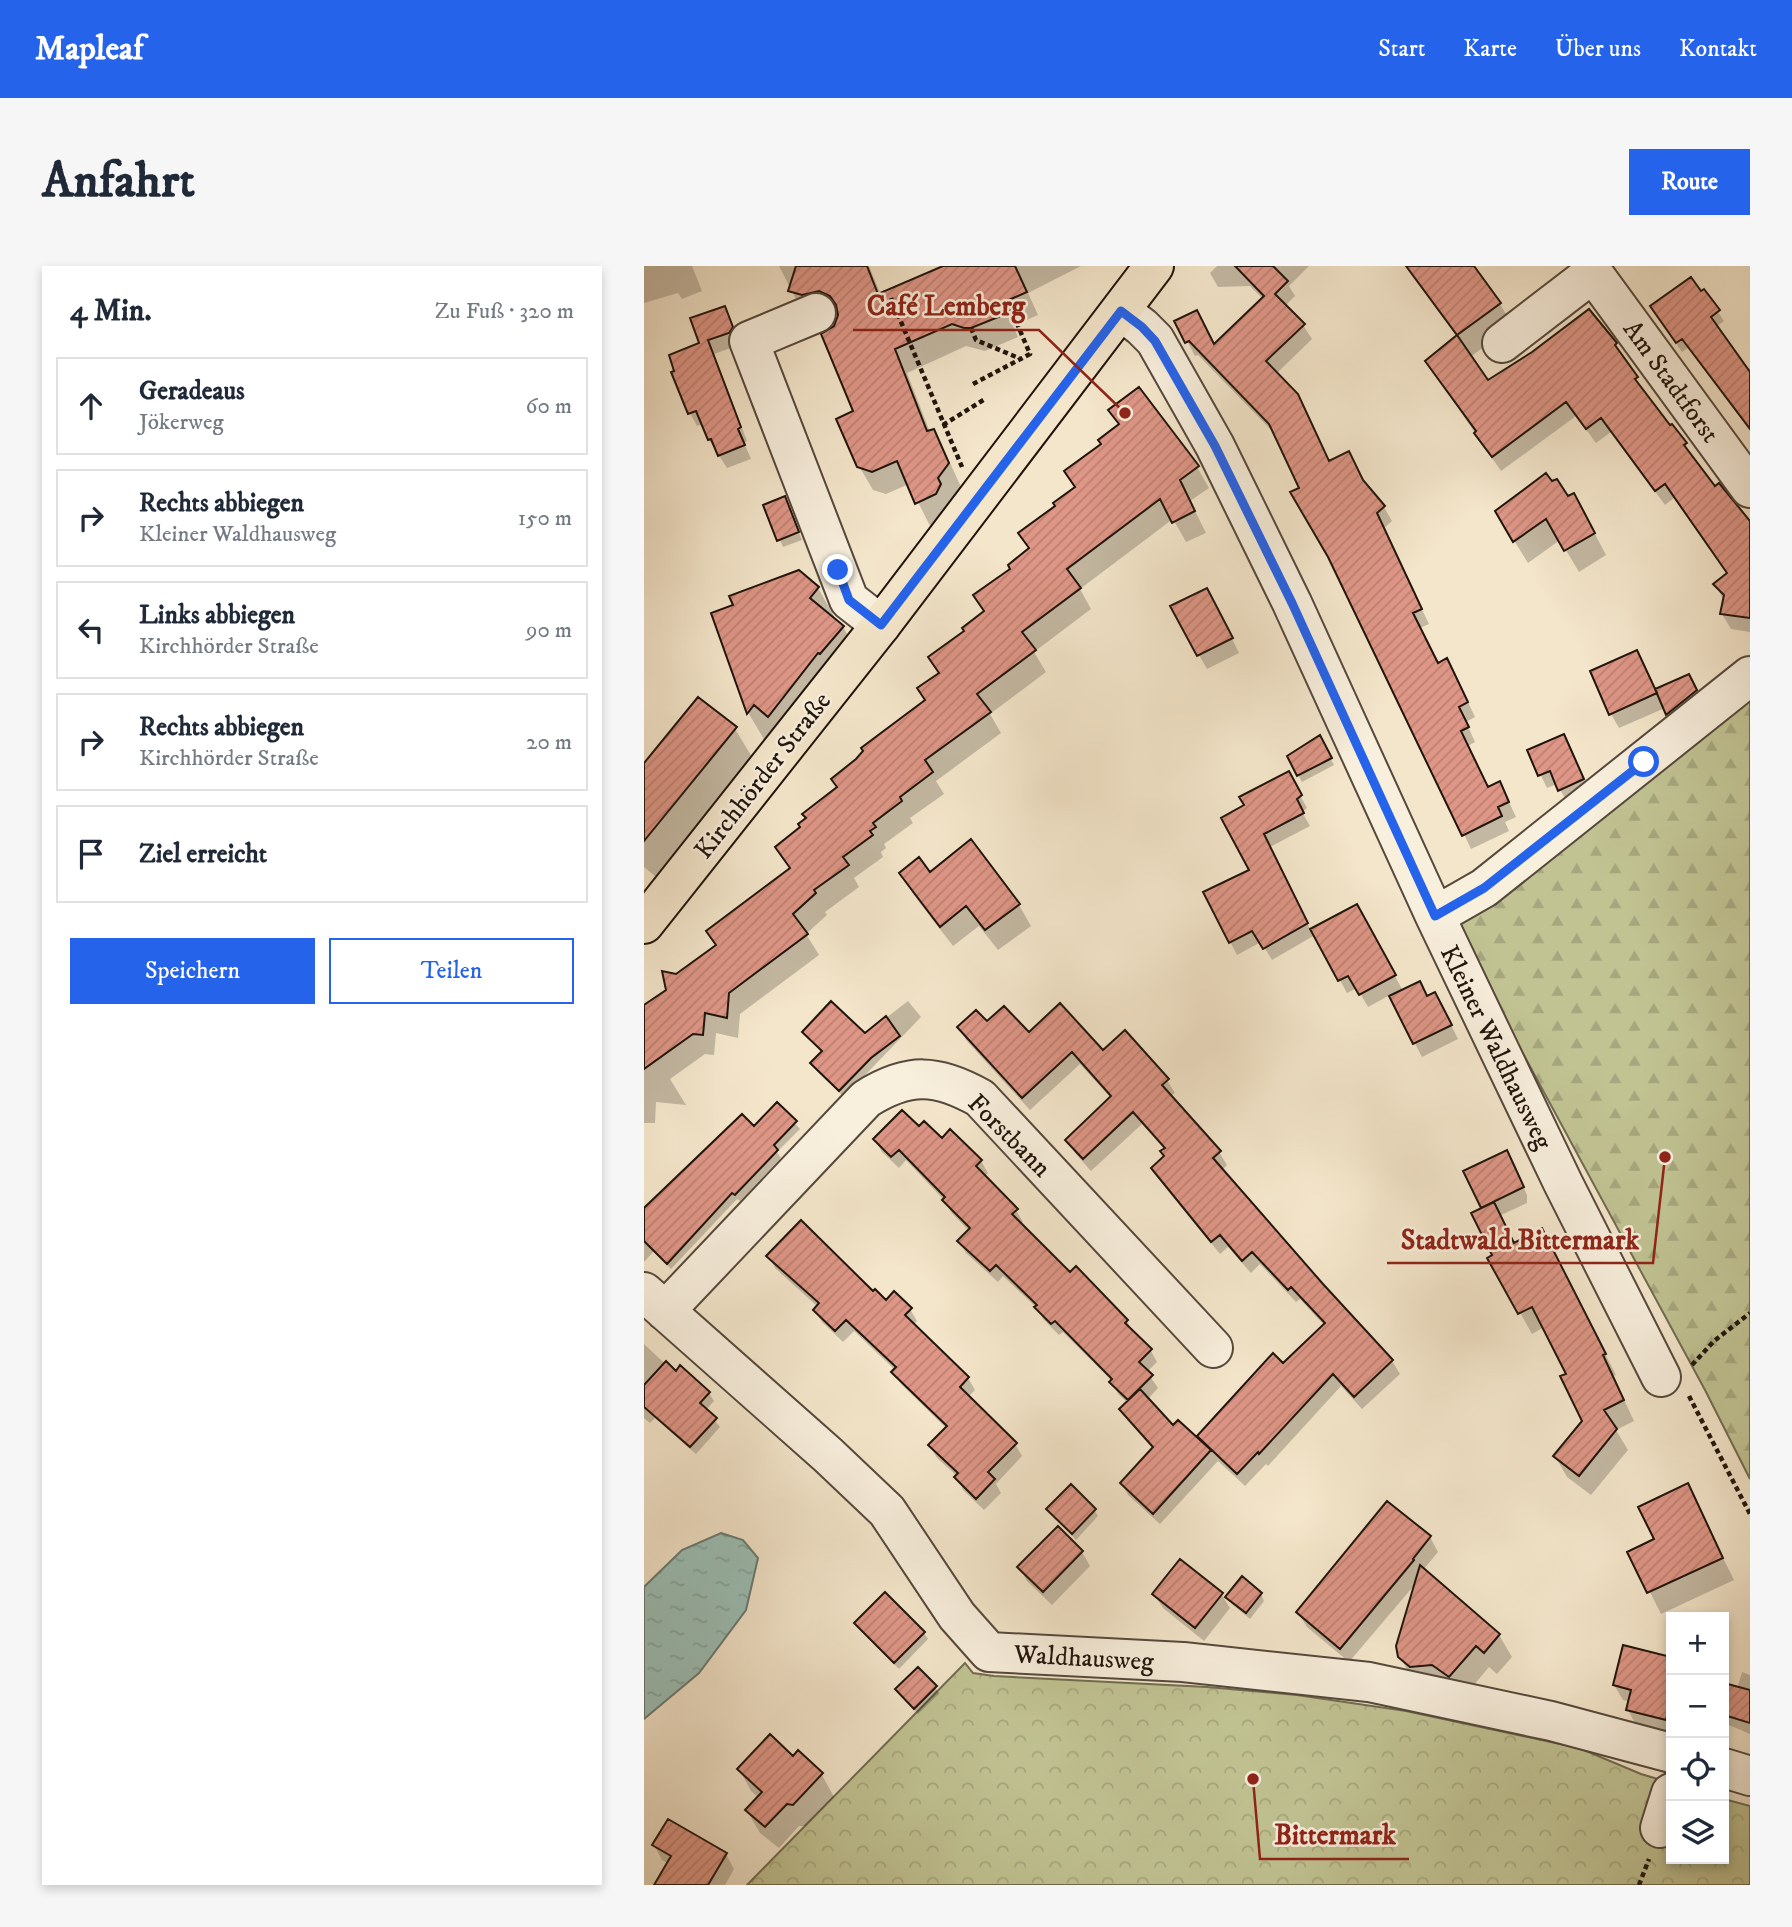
<!DOCTYPE html>
<html lang="de">
<meta charset="utf-8">
<style>
:root{--surface:#fff;--page:#f6f6f7;--text:#1f2937;--muted:#747a83;--line:#e0e1e3;--accent:#2563eb}
body{margin:0;font-family:"IM FELL DW Pica",serif;background:var(--page);color:var(--text)}
.controls{position:absolute;right:21px;bottom:21px;display:grid;overflow:hidden;border-radius:0px;box-shadow:0 4px 10px #0003}
.controls button{width:63px;height:63px;display:grid;place-items:center;padding:0;border:0;border-bottom:2px solid var(--line);background:var(--surface);color:var(--text);font:35px sans-serif}
.stop{position:absolute;width:21px;height:21px;margin:-16px;border:5px solid #2563eb;border-radius:50%;background:#fff}
.stop.end{background:#2563eb;border-color:#fff;box-shadow:0 2px 7px #0008}
.list{margin:0;padding:0;list-style:none}
h2{display:flex;justify-content:space-between;align-items:center;height:91px;margin:0;padding:0 28px;font-size:30px}
h2 small{font-size:23px;font-weight:400;color:var(--muted)}
.list li{display:grid;grid-template-columns:46px 1fr auto;gap:21px;align-items:center;box-sizing:border-box;height:98px;margin:0 14px 14px;padding:0 14px;border:2px solid var(--line);border-radius:0px}
.list b{display:block;font-size:26px;white-space:nowrap}
.list p{margin:0;font-size:23px;white-space:nowrap;color:var(--muted)}
.list em{font-size:23px;font-style:normal;color:var(--muted)}
.actions{display:flex;gap:14px;padding:21px 28px}
.actions a{flex:1;padding:16px 0;border:2px solid var(--accent);border-radius:0px;text-align:center;font-size:24px;color:var(--accent)}
.actions .main{background:var(--accent);color:#fff}
.icon{flex:none;width:38px;height:38px;fill:none;stroke:currentColor;stroke-width:2;stroke-linecap:round;stroke-linejoin:round}
.map{position:relative;flex:none;width:1106px;height:1619px;overflow:hidden;border-radius:0px}
header{display:flex;align-items:center;gap:42px;box-sizing:border-box;height:98px;padding:0 35px;background:var(--accent);color:#fff}
header strong{font-size:33px}
nav{display:flex;gap:38px;margin-inline-start:auto;font-size:24px}
.intro{display:flex;align-items:center;justify-content:space-between;box-sizing:border-box;height:168px;padding:0 42px}
h1{margin:0;font-size:49px}
.button{padding:18px 32px;border-radius:0px;background:var(--accent);color:#fff;font-size:24px;font-weight:700}
main{display:flex;gap:42px;padding:0 42px}
aside{flex:1;background:var(--surface);border-radius:0px;box-shadow:0 4px 10px #0003}
.map>svg:first-child{display:block}
</style>
<header>
<strong>Mapleaf</strong>
<nav><a>Start</a><a>Karte</a><a>Über uns</a><a>Kontakt</a></nav>
</header>
<div class="intro"><h1>Anfahrt</h1><a class="button">Route</a></div>
<main>
<aside>
<h2>4 Min.<small>Zu Fuß · 320 m</small></h2>
<ul class="list">
<li><svg class="icon" aria-label="ahead" viewBox="0 0 24 24"><path d="M12 20V5M6 11l6-6 6 6"/></svg><div><b>Geradeaus</b><p>Jökerweg</p></div><em>60 m</em></li>
<li><svg class="icon" aria-label="right" viewBox="0 0 24 24"><path d="M7 20v-9h11M14 6l5 5-5 5"/></svg><div><b>Rechts abbiegen</b><p>Kleiner Waldhausweg</p></div><em>150 m</em></li>
<li><svg class="icon" aria-label="left" viewBox="0 0 24 24"><path d="M17 20v-9H6M10 6l-5 5 5 5"/></svg><div><b>Links abbiegen</b><p>Kirchhörder Straße</p></div><em>90 m</em></li>
<li><svg class="icon" aria-label="right" viewBox="0 0 24 24"><path d="M7 20v-9h11M14 6l5 5-5 5"/></svg><div><b>Rechts abbiegen</b><p>Kirchhörder Straße</p></div><em>20 m</em></li>
<li><svg class="icon" aria-label="arrive" viewBox="0 0 24 24"><path d="M6 21V4h12l-3 4 3 4H6"/></svg><div><b>Ziel erreicht</b></div></li>
</ul>
<div class="actions"><a class="main">Speichern</a><a>Teilen</a></div>
</aside>
<div class="map">
<svg width="1106" height="1619" viewBox="0 0 1106 1619">
<defs>
<pattern id="forest-firs" width="22" height="20" patternUnits="userSpaceOnUse" patternTransform="scale(1.75)"><rect width="22" height="20" fill="#c1c393"/><path d="M5 1l3.5 6h-7zM16 11l3.5 6h-7z" fill="#a6a77e"/></pattern>
<pattern id="park-crowns" width="20" height="18" patternUnits="userSpaceOnUse" patternTransform="scale(1.75)"><rect width="20" height="18" fill="#c1c393"/><path d="M2 6a3 3 0 1 1 6 0M12 15a3 3 0 1 1 6 0" fill="none" stroke="#a6a77e"/></pattern>
<pattern id="water-ripples" width="26" height="14" patternUnits="userSpaceOnUse" patternTransform="scale(1.75)"><rect width="26" height="14" fill="#9cc0b7"/><path d="M2 4q2-2 4 0t4 0M15 11q2-2 4 0t4 0" fill="none" stroke="#86a49c"/></pattern>
<pattern id="building-hatch" width="6" height="6" patternUnits="userSpaceOnUse" patternTransform="scale(1.75)"><rect width="6" height="6" fill="#de9686"/><path d="M-1 1l2-2M0 6l6-6M5 7l2-2" fill="none" stroke="#be8072"/></pattern>
</defs>
<rect width="100%" height="100%" fill="#f4e6cb"/>
<filter id="stains"><feTurbulence type="fractalNoise" baseFrequency=".00286" numOctaves="4"/><feColorMatrix values="0 0 0 0 .2 0 0 0 0 .09 0 0 0 0 .02 0 0 0 .5 -.17"/></filter>
<radialGradient id="worn" r=".72"><stop offset=".6" stop-color="#630" stop-opacity="0"/><stop offset="1" stop-color="#630" stop-opacity=".3"/></radialGradient>
<!-- forest -->
<path fill="url(#forest-firs)" stroke="#706c50" stroke-width="2" d="M1105,426L1106,427V1213L1061,1124L809,658L861,630Z"/>
<!-- park -->
<path fill="url(#park-crowns)" stroke="#706c50" stroke-width="2" d="M321,1397L329,1407L350,1410L563,1421L653,1429L762,1445L935,1482L997,1508L1027,1517V1593H1080V1533L1106,1540V1619H103Z"/>
<!-- water -->
<path fill="url(#water-ripples)" stroke="#6a7b73" stroke-width="2" d="M77,1267L99,1274L114,1292L102,1344L55,1407L0,1453V1321L38,1284Z"/>
<!-- shadow -->
<path fill="#0003" d="M0,0H48L58,25L38,33L34,27L0,37Z
M135,0H225L237,29L292,5L291,2L296,0H437L384,27L394,49L369,60L374,71L341,85L322,80L263,107L286,166L289,165L302,188L317,221L306,237L304,251L286,260L265,218L242,228L229,224L215,200L212,146L195,50L190,48L159,47Z
M573,0H665L645,20L651,30L641,40L659,59L668,73L632,108L686,197L721,219L740,241L748,255L739,263L785,358L776,362L794,398L811,409L831,451L822,456L831,476L824,480L844,522L863,532L872,551L861,556L865,565L827,583L632,169L554,89L551,90L533,56L570,80L619,33L606,20L574,21L566,7Z
M783,0H828L856,38L869,60L826,91L843,116L971,78L1000,127L1026,162L1028,160L1070,222L1106,258V366L1087,363L1078,348L1079,333L1071,318L1084,308L1050,259L1031,231L1021,239L967,166L952,177L932,150L857,205L792,110L813,71L784,31L771,9Z
M1060,25L1080,55L1072,61L1103,104L1106,102V164L1045,81L1038,86L1014,51Z
M80,42L95,75L92,80L70,88L103,175L100,177L107,193L83,202L65,174L59,158L53,160L46,147L57,78Z
M495,123L553,201L565,222L546,235L562,267L542,276L529,253L436,323L447,343L390,386L402,406L346,448L357,467L292,515L300,528L266,552L269,557L240,578L242,582L237,586L239,591L210,612L215,621L181,646L183,649L162,668L175,689L96,748L94,772L72,767L70,789L61,788L26,813L42,839L12,836L11,857H0V758L32,710L73,681L64,666L147,604L133,581L158,562L282,435L296,408L322,365L341,347L331,330L368,303L385,283L376,267L413,241L431,222L422,206L459,179L476,160L466,144Z
M908,218L942,251L962,289L935,306L916,274L884,297L866,268Z
M141,232L158,274L139,281L121,240Z
M174,322L190,350L188,352L199,361L215,389L141,478L127,466L121,475L105,448L69,348L91,340Z
M571,338L595,387L563,403L555,389Z
M993,386L1011,424L1051,422L1058,438L1031,460L1021,442L975,462L967,448Z
M91,463L113,499L18,616L0,601V512Z
M920,470L946,526L923,536L913,518L903,522L885,485Z
M675,472L690,499L658,516L645,491Z
M644,508L663,542L658,546L666,560L626,581L667,665L713,640L759,725L784,731L798,741L814,773L778,791L746,729L724,741L713,722L703,727L671,669L628,694L617,676L593,689L561,627L607,604L602,540Z
M327,575L375,639L387,660L354,684L335,660L309,680L269,628L257,608H285Z
M264,735L277,751L200,831L172,804L168,797L178,787L160,767L220,769Z
M342,758L459,787L523,814L531,827L526,831L575,886L583,899L578,904L677,1019L748,1095L756,1108L718,1143L697,1120L624,1200L622,1198L601,1220L574,1195L516,1258L484,1229L478,1218L509,1183L484,1155L477,1144L484,1137L474,1128L468,1115L419,1066L415,1069L399,1053L394,1043L359,1010L354,1016L322,987L315,975L325,965L307,946L300,934L262,894L255,902L238,886L231,874L275,863L337,895L344,907L340,911L372,944L379,956L376,958L426,1009L483,1055L489,1067L507,1085L513,1096L503,1106L514,1122L503,1134L529,1162L560,1179L555,1170L639,1100L681,1060L656,1033L652,1036L616,998L607,1007L584,981L576,988L517,915L510,902L522,891L521,884L498,858L447,905L431,887L423,874L467,832L436,798L386,844L322,774L315,761Z
M133,838L156,863L133,886L137,892L96,935L93,933L27,1003L10,985L0,996V945L110,863Z
M870,899L883,929V937L855,950L871,979L908,985L972,1109L969,1110L990,1155L972,1164L984,1184L947,1229L923,1211L911,1190L940,1155L925,1109L900,1061L888,1068L846,993L850,990L840,943L821,905Z
M125,990L229,1027L242,1036L266,1043L273,1055L269,1059L324,1112L331,1124L324,1131L371,1178L378,1190L352,1218L357,1227L340,1244L319,1224L313,1210L293,1192L286,1180L303,1163L257,1118L250,1106L251,1104L210,1065L199,1076L178,1056L171,1044L174,1041L131,1002Z
M0,1078L32,1108L65,1127L70,1135L62,1144L76,1161L52,1188L11,1152L6,1157L0,1152Z
M1043,1220L1090,1314L1017,1348L986,1286L1012,1274Z
M743,1237L786,1271L794,1286L779,1304L855,1369L868,1391L853,1408L845,1401L819,1432L769,1414L756,1391L773,1316L705,1396L663,1361L654,1347Z
M405,1243L450,1244L454,1250L432,1274Z
M438,1286L446,1300L408,1339L383,1315L375,1301Z
M510,1328H577L586,1342L560,1375L519,1342Z
M617,1328L620,1335L606,1353L588,1338L584,1331Z
M212,1357L280,1367L284,1373L255,1403L216,1364Z
M980,1381L1027,1393V1467L992,1459L984,1444L986,1436L979,1434L970,1419Z
M1098,1406L1106,1409V1468L1080,1457V1419L1093,1423Z
M291,1421L295,1428L274,1448L253,1424Z
M150,1492L178,1509L190,1531L161,1560H155L135,1582L116,1567L103,1545L115,1532L107,1525L95,1503Z
M10,1579L82,1588L90,1603L81,1619H13L25,1598L18,1594Z"/>
<!-- building -->
<path fill="url(#building-hatch)" stroke="#20140c" stroke-width="2" d="M152,0H223L234,28L299,0H371L383,26L358,37L362,48L327,62H320L308,58L251,83L283,165L290,163L305,197L294,212L297,218L292,228L271,238L253,195L228,206L213,201L192,153L209,145L177,68L190,60L194,49L192,39L186,30L175,25L158,29L144,25Z
M591,0H629L644,15L631,28L661,58L622,95L654,128L685,195L705,185L719,214L741,240L733,247L778,343L769,347L794,397L803,392L824,436L815,441L825,461L817,465L844,521L856,515L865,536L854,541L858,550L818,570L684,291L646,226L655,222L625,158L545,75L541,77L530,55L553,44L570,78L620,30Z
M762,0H830L857,37L813,69Z
M1047,11L1057,25L1060,23L1076,44L1067,51L1106,106V163L1038,73L1032,77L1006,40Z
M81,40L89,61L85,67L64,74L97,161L94,163L101,179L74,190L67,173L64,174L52,145L44,148L27,106L30,105L25,89L55,77L46,52Z
M945,43L973,77L971,79L994,111L991,113L1026,159L1028,158L1043,177L1040,179L1071,220L1075,217L1106,255V352L1076,348L1080,329L1069,318L1083,307L1021,218L1011,225L957,152L942,163L922,136L848,191L830,167L832,165L781,95L813,69L844,114L888,86Z
M495,121L555,200L536,214L551,245L528,257L516,233L423,303L437,322L378,366L392,384L333,428L347,446L281,494L289,506L256,531L258,535L229,557L232,561L226,565L229,569L199,591L205,599L170,624L172,627L149,648L164,668L85,727L83,752L61,747L59,769L49,768L0,803V739L22,724L18,705L32,708L72,679L62,665L146,602L131,581L156,561L154,558L162,552L158,548L193,521L187,513L212,493L219,485L217,482L281,434L273,422L295,407L284,391L320,365L318,362L340,345L329,329L366,303L364,299L385,282L374,267L411,240L409,237L431,221L420,205L457,178L454,174L475,158L464,144Z
M902,207L908,215L913,213L924,230L930,227L951,267L920,285L902,253L869,276L851,245Z
M141,230L155,266L133,275L119,239Z
M155,304L175,321L166,332L200,360L176,388L174,387L124,451L110,439L103,448L67,347L89,339L85,330Z
M563,322L589,372L553,390L526,340Z
M993,384L1013,427L965,449L946,405Z
M1045,408L1053,424L1022,449L1011,423Z
M54,431L93,461L0,575V497Z
M920,468L940,513L914,525L906,505L894,510L883,484Z
M676,469L688,492L653,510L643,490Z
M645,505L658,529L653,533L660,547L620,568L664,657L619,683L608,665L585,677L559,626L605,604L577,552L600,539L595,531Z
M327,573L376,638L341,664L322,640L296,661L255,607L275,591L286,606Z
M713,638L752,709L715,729L704,710L694,715L666,663Z
M776,715L783,730L791,726L808,759L769,778L745,730Z
M187,735L221,767L242,750L256,770L227,792L195,825L166,797L178,785L158,766Z
M416,737L459,784L481,764L525,813L518,819L577,885L569,892L679,1018L749,1094L710,1131L689,1108L615,1188L614,1186L593,1208L553,1170L629,1087L639,1097L681,1057L647,1021L644,1024L608,986L598,995L576,969L567,976L507,902L520,890L516,885L521,882L489,846L439,893L421,874L467,830L428,786L378,832L313,761L332,744L343,755L360,740L385,766Z
M133,836L153,855L130,879L134,884L91,929L88,927L23,998L0,975V942L98,848L110,860Z
M258,844L275,860L280,855L298,872L306,863L338,894L332,900L374,943L368,948L426,1006L432,1000L484,1054L481,1057L508,1083L495,1096L509,1109L484,1134L465,1116L468,1113L411,1055L407,1058L390,1041L393,1039L352,999L346,1005L313,975L326,962L298,934L301,931L255,884L247,891L229,873Z
M863,884L880,921L837,942L819,905Z
M850,936L870,977L898,962L962,1088L959,1089L980,1134L960,1144L973,1163L935,1210L909,1190L938,1155L916,1110L922,1108L888,1041L874,1048L843,992L848,989L827,947Z
M157,954L229,1025L231,1023L242,1034L250,1025L268,1042L261,1049L325,1111L316,1121L373,1177L344,1206L351,1213L332,1233L310,1211L314,1207L284,1179L303,1160L247,1106L252,1101L202,1054L191,1065L169,1044L175,1037L122,990Z
M22,1095L32,1105L36,1099L66,1126L56,1137L73,1152L46,1181L0,1141V1119Z
M496,1123L529,1159L534,1154L567,1184L509,1248L476,1217L509,1181L475,1143Z
M1044,1217L1079,1292L1003,1327L983,1286L1010,1273L994,1241Z
M427,1218L452,1243L428,1268L402,1243Z
M743,1235L787,1270L769,1293L770,1294L696,1383L652,1346Z
M414,1260L439,1285L399,1326L373,1301Z
M536,1293L579,1327L551,1362L508,1328Z
M776,1299L856,1368L840,1387L832,1380L805,1411L788,1399L766,1401L754,1391L752,1380Z
M598,1310L618,1327L602,1347L581,1331Z
M241,1326L281,1366L250,1397L210,1357Z
M979,1379L1027,1391V1432L1022,1454L982,1444L987,1424L969,1419Z
M274,1401L293,1420L270,1443L251,1423Z
M1080,1417L1106,1424V1457L1080,1449Z
M126,1468L149,1490L154,1484L179,1507L149,1539L143,1538L121,1561L101,1544L118,1526L93,1503Z
M24,1553L83,1587L64,1619H10L27,1590L8,1579Z"/>
<g fill="none" stroke-linecap="round" stroke-linejoin="round">
<defs>
<path id="minor" d="M477,45L498,61L511,74L571,180L648,337L791,650L919,917L1017,1111
M172,47L105,75L205,334L237,359
M858,77L949,7L1106,222
M791,650L840,622L1106,410
M0,1026L184,1189L243,1245L313,1350L345,1386L539,1396L725,1416L907,1455L1027,1487
M21,1045L222,833C265,806 293,808 336,832L569,1082
M1080,1502L1106,1510
M1016,1562L1027,1527"/>
<path id="major" d="M0,658L237,359L510,0"/>
</defs>
<!-- minor casing -->
<use href="#minor" stroke="#55483c" stroke-width="42"/>
<!-- major casing -->
<use href="#major" stroke="#20140c" stroke-width="42"/>
<!-- path -->
<path stroke="#20140c" stroke-width="4.5" stroke-dasharray="5 3.5" stroke-linecap="butt" d="M247,32L318,201
M327,62L332,74L377,93
M329,118L386,88L363,34
M299,159L341,133
M1048,1099L1070,1075L1106,1047
M1045,1130L1106,1248
M995,1619L1005,1593"/>
<!-- minor -->
<use href="#minor" stroke="#f8efdd" stroke-width="38"/>
<!-- major -->
<use href="#major" stroke="#f4e6cb" stroke-width="38"/>
</g>
<g fill="none" stroke-linecap="round" stroke-linejoin="round">
<!-- route -->
<path stroke="#2563eb" stroke-width="9" d="M194,304L205,334L237,359L477,45L498,61L511,75L571,180L648,337L791,650L840,622L1000,496"/>
</g>
<g text-anchor="middle" stroke-width="5" stroke-linejoin="round" paint-order="stroke">
<!-- street labels -->
<g font-size="26" fill="#20140c" stroke="#f8efdd">
<text transform="translate(1028 115) rotate(54)" y="9">Am Stadtforst</text>
<text transform="translate(118 509) rotate(-52)" y="9">Kirchhörder Straße</text>
<text transform="translate(853 781) rotate(64)" y="9">Kleiner Waldhausweg</text>
<text transform="translate(366 869) rotate(45)" y="9">Forstbann</text>
<text transform="translate(440 1391) rotate(3)" y="9">Waldhausweg</text>
</g>
</g>
<!-- callouts -->
<path fill="none" stroke="#8f2418" stroke-width="2.5" d="M481 147L395 64H209M1021 891L1009 997H743M609 1513L616 1593H765"/>
<g fill="#8f2418" stroke="#f8efdd" stroke-width="2.5">
<circle cx="481" cy="147" r="7"/>
<circle cx="1021" cy="891" r="7"/>
<circle cx="609" cy="1513" r="7"/>
</g>
<g font-size="28" text-anchor="middle" font-weight="bold" fill="#8f2418" stroke="#f8efdd" stroke-width="5" stroke-linejoin="round" paint-order="stroke">
<text x="302" y="49">Café Lemberg</text>
<text x="876" y="983">Stadtwald Bittermark</text>
<text x="691" y="1578">Bittermark</text>
</g>
<rect width="100%" height="100%" filter="url(#stains)"/>
<rect width="100%" height="100%" fill="url(#worn)"/>
</svg>
<div class="controls">
<button>+</button>
<button>−</button>
<button><svg class="icon" aria-label="locate" viewBox="0 0 24 24"><circle cx="12" cy="12" r="6"/><path d="M12 2v4M12 18v4M2 12h4M18 12h4"/></svg></button>
<button><svg class="icon" aria-label="layers" viewBox="0 0 24 24"><path d="M12 4l9 5-9 5-9-5zM3 14l9 5 9-5"/></svg></button>
</div>
<div class="stop" style="left:1000px;top:496px"></div>
<div class="stop end" style="left:194px;top:304px"></div>
</div>
</main>
